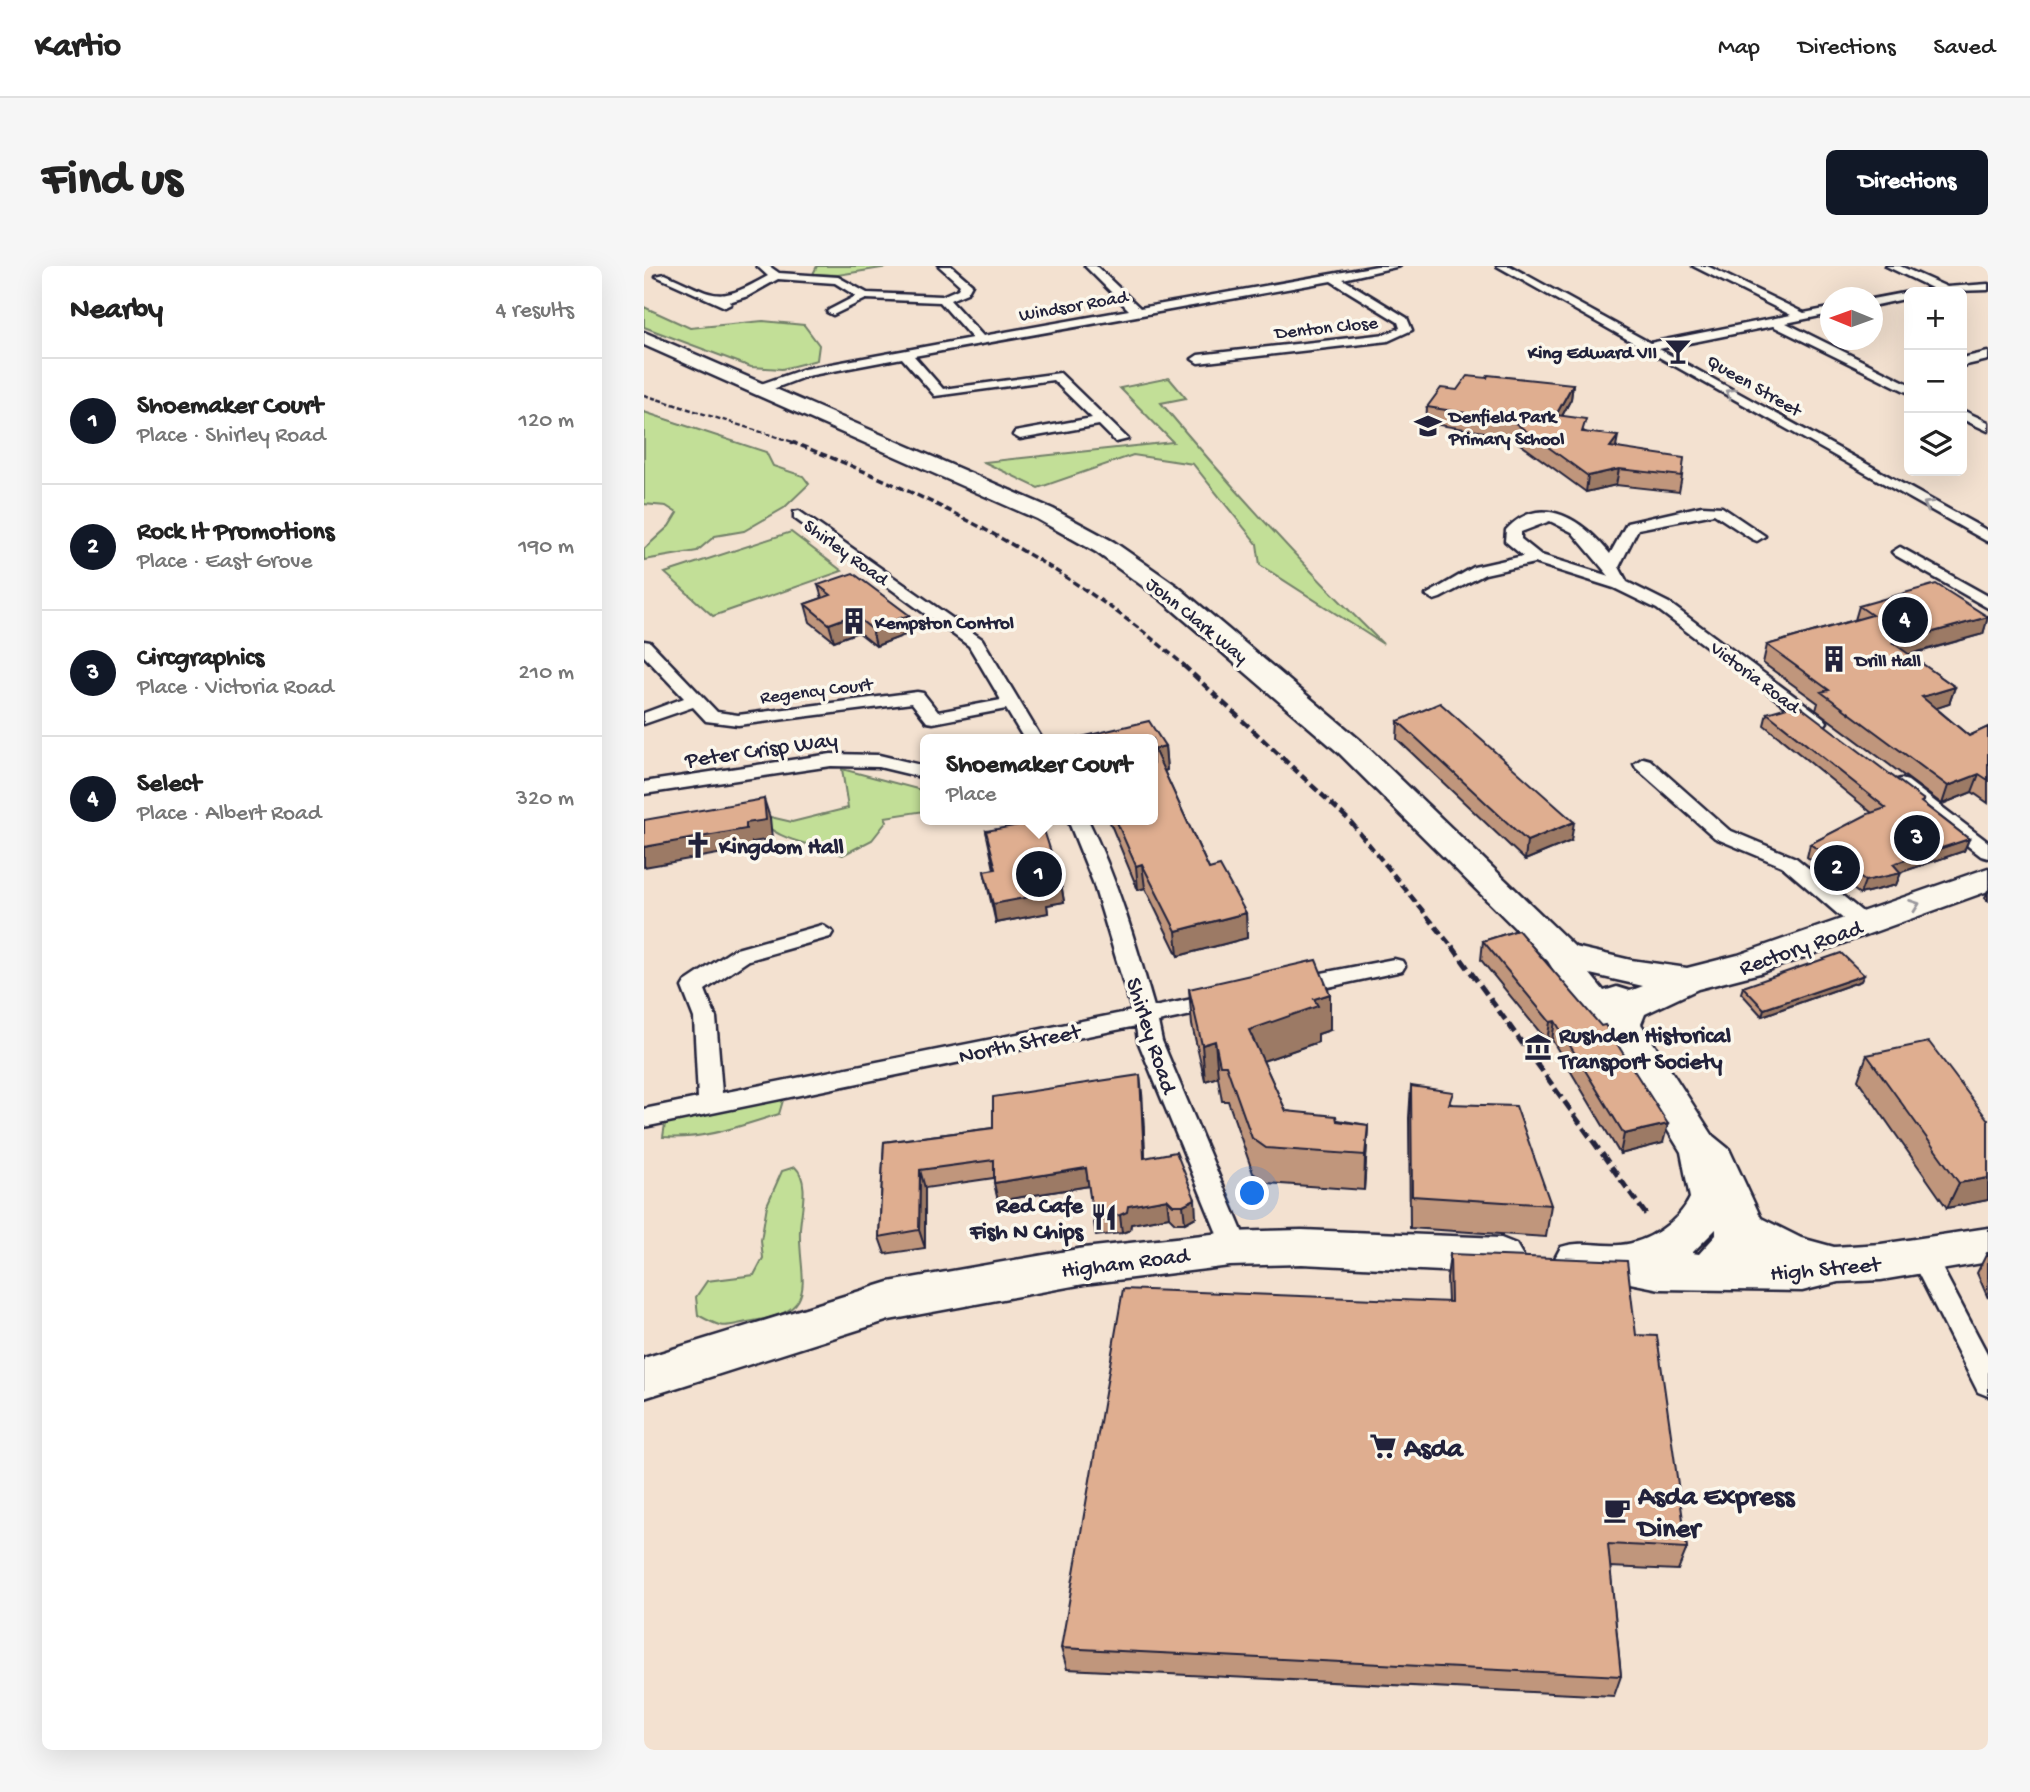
<!DOCTYPE html>
<meta charset="utf-8">
<style>
:root{--surface:#fff;--page:#f6f6f6;--text:#222;--muted:#767676;--line:#e0e0e0;--accent:#111827}
body{margin:0;font-family:"Gochi Hand",sans-serif;background:var(--page);color:var(--text)}
.controls{position:absolute;right:21px;top:21px;display:grid;overflow:hidden;border-radius:10px;box-shadow:0 7px 28px #0002}
.controls button{width:63px;height:63px;display:grid;place-items:center;padding:0;border:0;border-bottom:2px solid var(--line);background:var(--surface);color:var(--text);font:35px sans-serif}
.compass{position:absolute;left:1176px;top:21px;width:63px;height:63px;border-radius:50%;background:var(--surface);box-shadow:0 7px 28px #0002;rotate:271deg}
.you{position:absolute;left:609px;top:928px;width:24px;height:24px;margin:-18px;border:5px solid #fff;border-radius:50%;background:#1a73e8;box-shadow:0 0 0 10px #1a73e833}
.badge{display:grid;place-items:center;width:46px;height:46px;border-radius:50%;background:var(--accent);color:#fff;font-size:23px;font-weight:700}
.pin{position:absolute;translate:-50% -50%;border:4px solid #fff;box-shadow:0 2px 7px #0006}
.popup{position:absolute;left:276px;top:468px;width:238px;height:91px;box-sizing:border-box;display:grid;place-content:center;border-radius:10px;background:var(--surface);filter:drop-shadow(0 2px 5px #0005);font-size:23px;white-space:nowrap;color:var(--muted)}
.popup b{font-size:26px;color:var(--text)}
.popup::after{content:'';position:absolute;left:50%;top:100%;margin-left:-14px;border:14px solid transparent;border-top-color:var(--surface)}
.list{margin:0;padding:0;list-style:none}
h2{display:flex;justify-content:space-between;align-items:center;height:91px;margin:0;padding:0 28px;font-size:30px}
h2 small{font-size:23px;font-weight:400;color:var(--muted)}
.list li{display:grid;grid-template-columns:46px 1fr auto;gap:21px;align-items:center;box-sizing:border-box;height:126px;padding:0 28px;border-top:2px solid var(--line)}
.list b{display:block;font-size:26px;white-space:nowrap}
.list p{margin:0;font-size:23px;white-space:nowrap;color:var(--muted)}
.list em{font-size:23px;font-style:normal;color:var(--muted)}
.icon{flex:none;width:38px;height:38px;fill:none;stroke:currentColor;stroke-width:2;stroke-linecap:round;stroke-linejoin:round}
.map{position:relative;flex:none;width:1344px;height:1484px;overflow:hidden;border-radius:10px}
header{display:flex;align-items:center;gap:42px;box-sizing:border-box;height:98px;padding:0 35px;background:var(--surface);border-bottom:2px solid var(--line)}
header strong{font-size:33px}
nav{display:flex;gap:38px;margin-inline-start:auto;font-size:24px}
.intro{display:flex;align-items:center;justify-content:space-between;box-sizing:border-box;height:168px;padding:0 42px}
h1{margin:0;font-size:49px}
.button{padding:18px 32px;border-radius:10px;background:var(--accent);color:#fff;font-size:24px;font-weight:700}
main{display:flex;gap:42px;padding:0 42px}
aside{flex:1;background:var(--surface);border-radius:10px;box-shadow:0 7px 28px #0002}
.map>svg:first-child{display:block}
</style>
<header>
<strong>Kartio</strong>
<nav><a>Map</a><a>Directions</a><a>Saved</a></nav>
</header>
<div class="intro"><h1>Find us</h1><a class="button">Directions</a></div>
<main>
<aside>
<h2>Nearby<small>4 results</small></h2>
<ul class="list">
<li><span class="badge">1</span><div><b>Shoemaker Court</b><p>Place · Shirley Road</p></div><em>120 m</em></li>
<li><span class="badge">2</span><div><b>Rock It Promotions</b><p>Place · East Grove</p></div><em>190 m</em></li>
<li><span class="badge">3</span><div><b>Circgraphics</b><p>Place · Victoria Road</p></div><em>210 m</em></li>
<li><span class="badge">4</span><div><b>Select</b><p>Place · Albert Road</p></div><em>320 m</em></li>
</ul>
</aside>
<div class="map">
<svg width="1344" height="1484" viewBox="0 0 1344 1484">
<rect width="100%" height="100%" fill="#f3e1d0"/>
<filter id="ink" filterUnits="userSpaceOnUse"><feTurbulence type="fractalNoise" baseFrequency=".0143" numOctaves="2"/><feDisplacementMap in="SourceGraphic" scale="14" xChannelSelector="R" yChannelSelector="G"/><feConvolveMatrix kernelMatrix="1 2 1 2 8 2 1 2 1" color-interpolation-filters="sRGB"/></filter>
<g filter="url(#ink)">
<!-- green -->
<path fill="#c2df97" stroke="#728069" stroke-width="2" d="M173,0H250L194,9L169,8Z
M0,41L46,62L119,55L160,59L175,79L173,94L138,103L107,101L0,61Z
M525,112L542,132L517,137C587,221 660,301 739,378L616,299L613,278L549,198L489,189L394,222L340,196L529,176L476,122Z
M0,146L122,186L129,200L159,210L165,218L140,242L100,265L71,270L53,285L0,294V283L25,260L33,247L22,240L0,238Z
M147,266L198,305L69,350L21,307Z
M198,503L281,525V545L241,551L243,555L228,574L199,589C174,579 137,576 120,557L122,550L148,556L204,542Z
M121,821L140,831L135,848C96,860 60,874 19,871L22,851C55,830 82,826 121,821Z
M151,901C166,915 157,944 156,963C154,1013 179,1045 109,1055C78,1060 83,1065 54,1049L52,1031L63,1015L110,1009L119,992L117,974L123,939L138,905Z"/>
<g fill="none" stroke-linecap="round" stroke-linejoin="round">
<defs>
<path id="street" d="M113,0H125L135,7L194,11L223,27L298,30L314,23L316,19L295,0H307L328,18L323,27L306,34L339,70L485,44L441,0H452L496,42L733,0H756L699,13L763,52L768,64L744,75L554,97L548,93L554,89L742,68L756,62L754,56L687,15L270,90L299,123L416,107L484,173L472,176L455,159L376,173L369,169L371,166L448,152L409,114L291,130L258,92L163,110L121,126H111V120L160,103L328,72L296,36L222,33L189,49L183,46L185,44L212,30L191,17L134,13L104,30L85,36L87,38L81,41L12,10L21,8C73,31 72,39 124,10Z
M853,0H866L1006,77L1147,49L1049,0H1063L1160,47L1186,42V48L1142,57L1265,118V127L1129,60L1015,83L1344,265V276Z
M1242,0H1256L1303,21L1344,18V24L1275,26L1288,22Z
M1265,26V32L1228,40V33Z
M1344,86V94L1318,100V92Z
M1318,144L1344,156V165L1318,153Z
M1058,240L1078,241L1121,270L1113,275L1108,273L1070,248L994,263L975,301L983,316L1025,337L1180,452L1183,456L1180,460H1168L1013,343L970,322L891,297L841,308L796,332L790,334L782,329L830,301L879,290L861,275L862,264C899,224 941,257 966,288L983,257ZM906,255L928,266L965,310L897,289L877,273V266Z
M155,245L338,373L398,473H380L362,443L289,457L283,456L268,437L94,459L62,455L49,441L0,458V447L40,432L0,390V375L6,376L73,446L94,449L273,426L279,427L294,446L357,434L325,380L150,252V246Z
M1256,281L1344,330V342L1251,289L1248,286Z
M187,488L235,489L281,500V512L235,501L187,500L0,528V516Z
M999,492L1006,494L1085,564L1152,592L1227,653L1230,658L1227,663H1211L1138,600L1071,572L992,502L990,498Z
M1257,513L1264,515L1344,576V592L1337,590L1250,523L1247,519L1250,515Z
M424,554H444C473,612 492,678 510,741L577,727L585,729L588,735L585,741L577,743L514,756L518,775L598,965L599,983L595,991L586,994L577,991L572,965L494,775L492,760L0,861V843L54,832L50,752L38,721L41,716L89,684L178,659L189,666L186,671L105,694L61,724L72,752L78,827L488,745L449,616Z
M750,693L758,695L761,700L758,705L652,728L644,725L641,720L644,715L652,712Z
M1279,980L1288,983L1344,1089V1130L1334,1126L1266,991L1270,983Z"/>
<path id="primary" d="M0,66L409,243L470,276L533,320L717,475L931,681L987,694L1043,702L1094,689L1344,602V625L1116,707L1054,723L1001,748L997,758L1069,870L1085,883L1117,952L1157,972L1190,981L1237,978L1344,962V996L1237,1014L1194,1016L1158,1025L1016,1023L976,1015L932,1012L917,1007L910,994L917,981C938,974 955,981 976,979C1003,977 1034,957 1046,932L1037,886L964,767L930,738L904,695L695,487L515,332L452,286L393,253L0,79ZM946,708L999,720L986,725L973,721L960,725ZM1072,963V969L1055,988L1048,987Z
M658,964L857,972L872,978L879,990L872,1002L857,1008L658,998L586,1000L440,1018L245,1054L0,1132V1092L245,1016L440,982L586,966Z"/>
</defs>
<!-- street casing -->
<use href="#street" stroke="#22223b" stroke-width="5"/>
<!-- primary casing -->
<use href="#primary" stroke="#22223b" stroke-width="5"/>
<!-- street -->
<use href="#street" fill="#fbf7ec" fill-rule="evenodd"/>
<!-- primary -->
<use href="#primary" fill="#fbf7ec" fill-rule="evenodd"/>
<!-- rail-far3 -->
<path stroke="#22223b" stroke-width="2.5" stroke-dasharray="5 2.5" stroke-linecap="butt" d="M0,129L152,177"/>
<!-- rail-far2 -->
<path stroke="#22223b" stroke-width="3.5" stroke-dasharray="7 3.5" stroke-linecap="butt" d="M147,176C288,229 427,301 541,400"/>
<!-- rail-far1 -->
<path stroke="#22223b" stroke-width="4.5" stroke-dasharray="9 4.5" stroke-linecap="butt" d="M539,399L706,555L809,682"/>
<!-- rail -->
<path stroke="#22223b" stroke-width="5" stroke-dasharray="11 5" stroke-linecap="butt" d="M808,680L1003,950"/>
</g>
<!-- wall -->
<path fill="#c0967c" stroke="#22223b" stroke-width="2" d="M929,118L927,133L918,150L941,166L972,181L1038,210L1035,226L972,219L942,226L865,170L782,157L783,141L813,124Z
M174,319L265,349L269,366L232,380L214,366L190,375L166,356L161,338L178,332Z
M1215,340L1344,350L1339,368L1265,389L1311,421L1305,438L1292,442L1325,470L1344,461V537L1328,526L1298,538L1172,444L1174,437L1119,397L1123,379L1211,354Z
M1123,447L1280,534L1279,537L1325,573L1320,585L1257,606L1252,619L1216,628L1163,591L1166,578L1228,547L1120,459Z
M754,455L927,575L881,594L753,473Z
M521,480L523,504L520,505L565,603L602,647L603,672L534,690L501,622L494,624L465,554H509Z
M342,565L417,617L420,636L403,639L404,647L352,657L340,605L350,603Z
M1344,624V635L1341,632Z
M874,664L1019,877L976,888L908,774L903,775L837,694L839,675Z
M1217,715L1118,750L1097,727L1099,721Z
M545,723L686,764L674,768V776L619,795L642,845L724,859L720,924L623,917L609,907L584,835H578L574,811L561,815L548,759Z
M1223,789L1344,854V934L1303,942L1214,814Z
M767,820L808,838L907,939L902,971L766,962L765,852Z
M498,827L501,891L552,951L541,957H531L525,951L487,958L486,964L478,967L452,970L445,920L354,935L350,912L281,922V982L241,988L235,971L240,876L349,862Z
M1343,987H1344V1032L1333,1007Z
M806,988L992,1069L1043,1282L1034,1304L966,1301L977,1410L970,1430L423,1403L417,1382L804,1036L803,1012Z"/>
<!-- shaded-wall -->
<path fill="#9c7a65" stroke="#22223b" stroke-width="2" d="M929,118L927,133L910,165L912,149Z
M974,170L971,186L966,181Z
M975,203L972,219L942,226L944,210Z
M210,349L214,366L190,375L185,358Z
M265,349L269,366L232,380L228,363Z
M1344,351L1339,368L1244,394L1249,377Z
M1311,421L1305,438L1272,449L1278,431Z
M521,480L523,504L513,507L510,483Z
M1335,508L1328,526L1298,538L1304,520Z
M120,533L126,552L128,573L108,576V582L0,601V581L102,557Z
M930,556L927,575L881,594L883,575Z
M1325,573L1320,585L1252,608L1257,607L1252,619L1216,628L1221,615L1249,598Z
M498,598L501,622L494,624L492,600Z
M417,617L420,636L403,639L404,647L352,657L349,638L399,621Z
M602,647L603,672L534,690L532,665Z
M1220,709L1217,715L1118,750L1120,743Z
M686,728V764L674,768V776L607,799L605,764L670,733Z
M911,755L908,774L903,775L906,756Z
M571,775L574,811L561,815L558,779Z
M496,809L498,827L502,910L500,892Z
M1024,858L1019,877L976,888L980,868Z
M724,859L722,895L720,924L721,889Z
M442,902L445,920L354,935L350,917Z
M276,904L281,922V982L275,964Z
M1344,912V934L1303,942L1315,917Z
M523,933L525,951L487,958L486,964L478,967L476,949L484,940Z
M551,933L552,951L541,957L539,939Z"/>
<!-- building -->
<path fill="#dfae90" stroke="#22223b" stroke-width="2" d="M844,109L929,118L912,149L942,153L938,166L974,170L966,181L1040,192L1038,210L975,203L944,210L867,154L783,141L797,122L813,124L823,110L843,112Z
M209,307L265,349L228,363L210,349L185,358L161,338L187,329L174,319Z
M1292,318L1344,351L1249,377L1311,421L1278,431L1325,470L1344,461V514L1335,508L1304,520L1177,426L1185,424L1123,379L1228,349L1215,340Z
M796,437L930,556L883,575L754,455Z
M1153,438L1280,534L1277,536L1325,573L1249,598L1257,607L1221,615L1166,578L1224,548L1242,542L1123,447Z
M505,455L521,480L510,483L565,603L576,600L602,647L532,665L498,598L492,600L472,554H509V473H429Z
M120,533L122,554L102,557V563L0,581V554Z
M397,555L417,617L399,621L401,628L349,638L340,605L352,603L342,565Z
M874,664L957,760L961,759L1024,858L980,868L911,755L906,756L839,675Z
M1197,687L1220,709L1120,743L1099,721Z
M672,694L686,728L670,733L674,740L605,764L642,845L692,850L693,855L724,859L721,889L622,882L608,872L582,799H576L571,775L558,779L545,723Z
M1285,776L1344,854V912L1315,917L1223,789Z
M496,809L500,892L532,886L551,933L539,939H529L523,933L484,940L483,946L476,949L449,952L442,902L350,917V894L276,904L275,964L235,971L240,876L349,862V831Z
M767,820L809,826L805,838L872,840L907,939L768,930Z
M806,988L983,995L992,1069L1013,1070L1043,1282L964,1278L977,1410L417,1382L479,1023L807,1036Z"/>
<!-- one-way arrows -->
<defs><path id="oneway-chevron" d="M-2-3.5L2.5 0L-2 3.5" fill="none" stroke-width="1.6" stroke-linecap="round" stroke-linejoin="round" transform="scale(1.75)"/></defs>
<g stroke="#99979c">
<use href="#oneway-chevron" transform="translate(1086 127) rotate(-150)"/>
<use href="#oneway-chevron" transform="translate(1284 239) rotate(-151)"/>
<use href="#oneway-chevron" transform="translate(1271 639) rotate(-20)"/>
</g>
</g>
<!-- icons -->
<defs>
<symbol id="bar-bare" viewBox="-9 -9 18 18"><path d="M-6-5H6L.8 .8V4.5H3.5V6h-7V4.5H-.8V.8Z" fill="#22223b" stroke="#fbf7ec" stroke-width="2.5" paint-order="stroke"/></symbol>
<symbol id="school-bare" viewBox="-9 -9 18 18"><path d="M0-5L7-2L0 1L-7-2ZM-4 1L0 2.5L4 1V4Q0 6-4 4Z" fill="#22223b" stroke="#fbf7ec" stroke-width="2.5" paint-order="stroke"/></symbol>
<symbol id="building-bare" viewBox="-9 -9 18 18"><path d="M-4-6H4V6H1V3H-1V6H-4ZM-2.5-4.3h1.7v1.8h-1.7ZM.8-4.3h1.7v1.8H.8ZM-2.5-1h1.7V.8h-1.7ZM.8-1h1.7V.8H.8Z" fill="#22223b" stroke="#fbf7ec" stroke-width="2.5" paint-order="stroke"/></symbol>
<symbol id="church-bare" viewBox="-9 -9 18 18"><path d="M-1.2-6h2.4v3.5h3.3v2.4h-3.3V6h-2.4V-.1h-3.3v-2.4h3.3Z" fill="#22223b" stroke="#fbf7ec" stroke-width="2.5" paint-order="stroke"/></symbol>
<symbol id="museum-bare" viewBox="-9 -9 18 18"><path d="M0-6L6-3V-2H-6V-3ZM-5-1h2V3h-2ZM-1-1h2V3h-2ZM3-1h2V3H3ZM-6 4H6V6H-6Z" fill="#22223b" stroke="#fbf7ec" stroke-width="2.5" paint-order="stroke"/></symbol>
<symbol id="restaurant-bare" viewBox="-9 -9 18 18"><path d="M-5-6h1v4h1v-4h1v4h1v-4h1v5L-1.5 .5V6h-2V.5L-5-1ZM5-6V6H3V1.5H1.5Q1.5-4 5-6Z" fill="#22223b" stroke="#fbf7ec" stroke-width="2.5" paint-order="stroke"/></symbol>
<symbol id="supermarket-bare" viewBox="-9 -9 18 18"><path d="M-6-5.5h2.5l.6 2H6L4.5 2H-2.5L-4.4-4H-6ZM-1.5 3.2a1.3 1.3 0 1 0 .1 0ZM3 3.2a1.3 1.3 0 1 0 .1 0Z" fill="#22223b" stroke="#fbf7ec" stroke-width="2.5" paint-order="stroke"/></symbol>
<symbol id="cafe-bare" viewBox="-9 -9 18 18"><path d="M-5.5-4.5H6V0H3Q3 3.5 0 3.5H-2.5Q-5.5 3.5-5.5 0ZM3-3.2v2h1.7v-2ZM-6 4.5H4V6H-6Z" fill="#22223b" stroke="#fbf7ec" stroke-width="2.5" paint-order="stroke"/></symbol>
</defs>
<g fill-rule="evenodd">
<use href="#bar-bare" x="1015" y="66" width="38" height="38"/>
<use href="#school-bare" x="765" y="141" width="38" height="38"/>
<use href="#building-bare" x="191" y="336" width="38" height="38"/>
<use href="#building-bare" x="1171" y="374" width="38" height="38"/>
<use href="#church-bare" x="35" y="560" width="38" height="38"/>
<use href="#museum-bare" x="875" y="762" width="38" height="38"/>
<use href="#restaurant-bare" x="441" y="932" width="38" height="38"/>
<use href="#supermarket-bare" x="720" y="1161" width="38" height="38"/>
<use href="#cafe-bare" x="954" y="1225" width="38" height="38"/>
</g>
<g text-anchor="middle" stroke-width="7" stroke-linejoin="round" paint-order="stroke">
<!-- far-street labels -->
<g font-size="19" fill="#22223b" stroke="#fbf7ec">
<text transform="translate(429 38) rotate(-10)" y="7">Windsor Road</text>
<text transform="translate(682 60) rotate(-6)" y="7">Denton Close</text>
<text transform="translate(1111 118) rotate(30)" y="7">Queen Street</text>
<text transform="translate(203 285) rotate(36)" y="7">Shirley Road</text>
<text transform="translate(554 353) rotate(39)" y="7">John Clark Way</text>
<text transform="translate(1112 410) rotate(37)" y="7">Victoria Road</text>
<text transform="translate(172 423) rotate(-7)" y="7">Regency Court</text>
</g>
<!-- far-poi labels -->
<g font-size="19" font-weight="bold" fill="#22223b" stroke="#fbf7ec" text-anchor="start">
<text x="1013" y="92" text-anchor="end">King Edward VII</text>
<text x="805" y="156">Denfield Park<tspan x="805" dy="22">Primary School</tspan></text>
<text x="231" y="362">Kempston Control</text>
<text x="1211" y="400">Drill Hall</text>
</g>
<!-- street labels -->
<g font-size="23" fill="#22223b" stroke="#fbf7ec">
<text transform="translate(117 482) rotate(-8)" y="8">Peter Crisp Way</text>
<text transform="translate(1156 680) rotate(-19)" y="8">Rectory Road</text>
<text transform="translate(509 769) rotate(72)" y="8">Shirley Road</text>
<text transform="translate(375 776) rotate(-12)" y="8">North Street</text>
<text transform="translate(481 995) rotate(-7)" y="8">Higham Road</text>
<text transform="translate(1181 1001) rotate(-5)" y="8">High Street</text>
</g>
<!-- poi labels -->
<g font-size="23" font-weight="bold" fill="#22223b" stroke="#fbf7ec" text-anchor="start">
<text x="75" y="587">Kingdom Hall</text>
<text x="915" y="776">Rushden Historical<tspan x="915" dy="26">Transport Society</tspan></text>
<text x="439" y="946" text-anchor="end">Red Cafe<tspan x="439" dy="26">Fish N Chips</tspan></text>
</g>
<!-- near-poi labels -->
<g font-size="28" font-weight="bold" fill="#22223b" stroke="#fbf7ec" text-anchor="start">
<text x="760" y="1190">Asda</text>
<text x="994" y="1238">Asda Express<tspan x="994" dy="32">Diner</tspan></text>
</g>
</g>
</svg>
<div class="controls">
<button>+</button>
<button>−</button>
<button><svg class="icon" aria-label="layers" viewBox="0 0 24 24"><path d="M12 4l9 5-9 5-9-5zM3 14l9 5 9-5"/></svg></button>
</div>
<svg class="compass" viewBox="-18 -18 36 36"><path d="M0-13l5 13h-10z" fill="#e53935"/><path d="M0 13l5-13h-10z" fill="#767676"/></svg>
<div class="you"></div>
<div class="pin badge" style="left:395px;top:608px">1</div>
<div class="popup"><b>Shoemaker Court</b>Place</div>
<div class="pin badge" style="left:1193px;top:602px">2</div>
<div class="pin badge" style="left:1273px;top:572px">3</div>
<div class="pin badge" style="left:1261px;top:354px">4</div>
</div>
</main>
